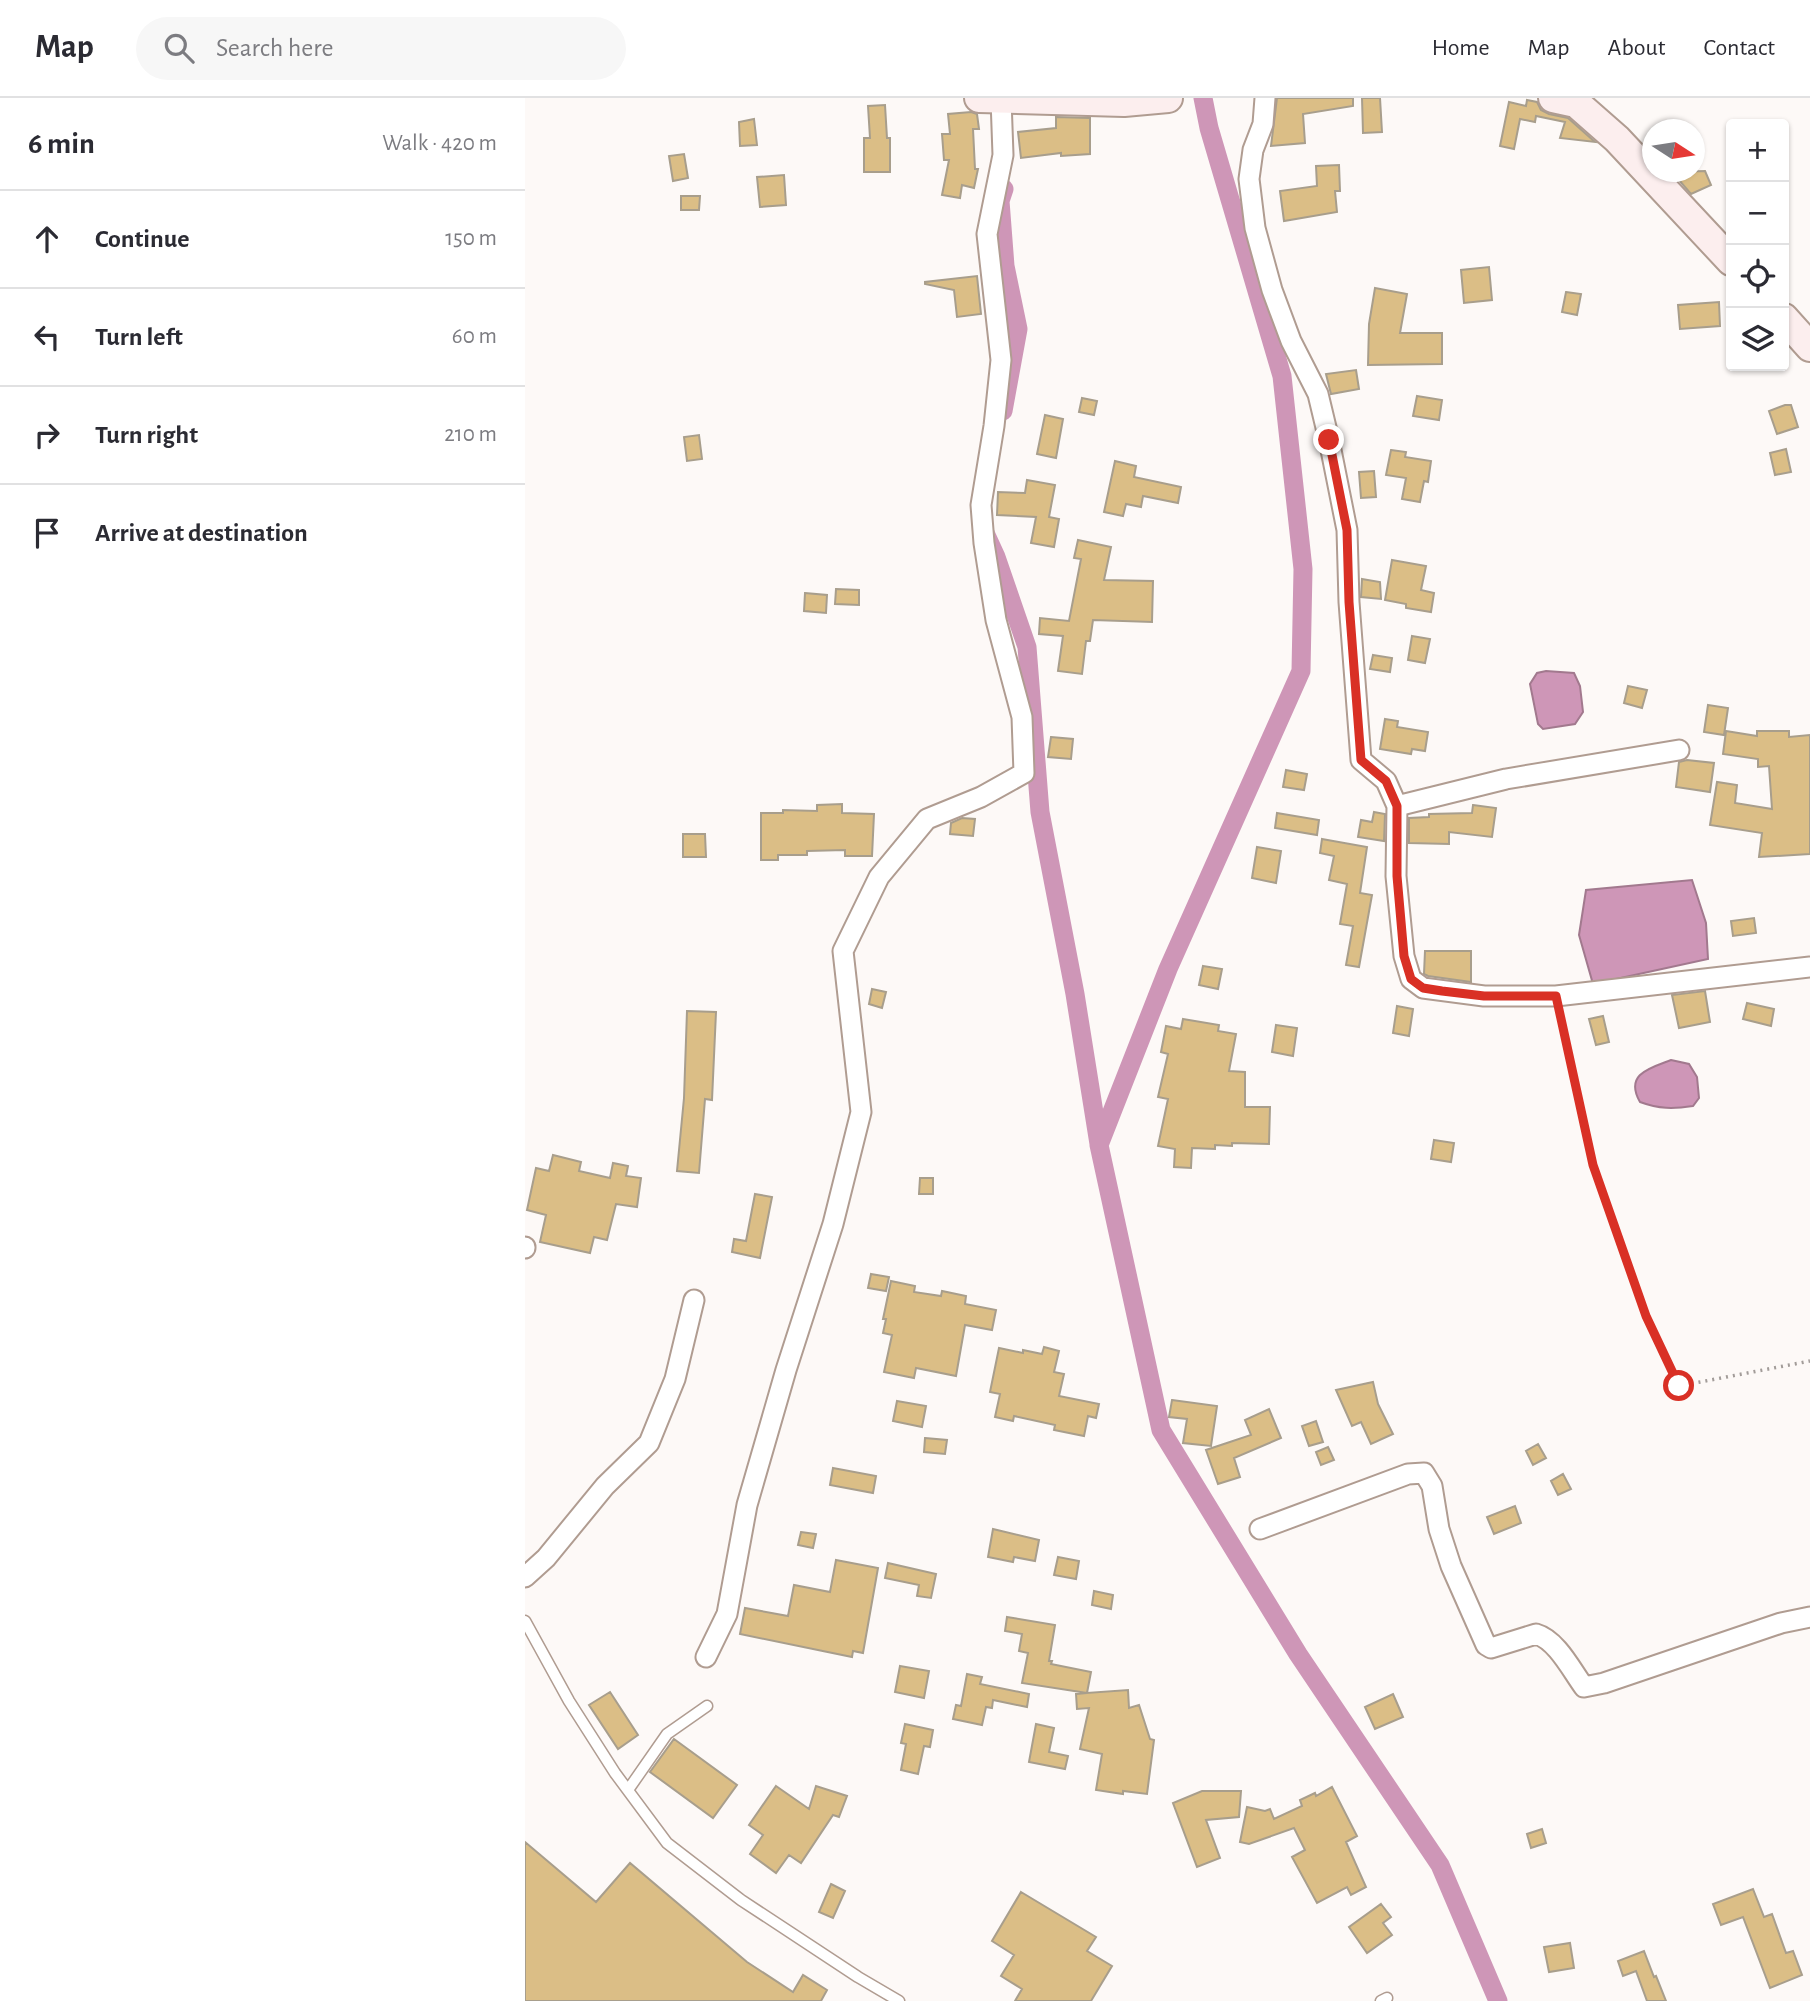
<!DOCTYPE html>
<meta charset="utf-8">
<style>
:root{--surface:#fff;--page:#f7f7f7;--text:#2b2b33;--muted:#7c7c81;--line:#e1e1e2}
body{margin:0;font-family:"Alegreya Sans",sans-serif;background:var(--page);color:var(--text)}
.controls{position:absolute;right:21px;top:21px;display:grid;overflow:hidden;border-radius:7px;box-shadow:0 2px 5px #0004}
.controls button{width:63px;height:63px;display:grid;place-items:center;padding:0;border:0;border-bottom:2px solid var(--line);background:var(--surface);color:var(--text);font:35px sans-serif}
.compass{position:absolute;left:1117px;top:21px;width:63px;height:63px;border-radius:50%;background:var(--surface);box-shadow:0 2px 5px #0004;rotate:102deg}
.stop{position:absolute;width:21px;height:21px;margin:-16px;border:5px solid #d93025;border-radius:50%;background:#fff}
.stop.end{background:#d93025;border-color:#fff;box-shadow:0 2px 7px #0008}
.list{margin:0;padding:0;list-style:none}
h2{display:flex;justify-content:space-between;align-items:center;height:91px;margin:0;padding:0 28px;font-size:30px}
h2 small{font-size:23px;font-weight:400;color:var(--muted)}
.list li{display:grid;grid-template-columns:46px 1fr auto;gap:21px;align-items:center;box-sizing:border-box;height:98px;padding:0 28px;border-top:2px solid var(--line)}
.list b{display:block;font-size:26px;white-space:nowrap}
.list em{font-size:23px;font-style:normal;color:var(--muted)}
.icon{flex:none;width:38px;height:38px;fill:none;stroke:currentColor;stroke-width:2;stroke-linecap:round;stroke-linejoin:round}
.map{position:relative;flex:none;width:1285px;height:1903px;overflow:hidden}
header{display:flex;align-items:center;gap:42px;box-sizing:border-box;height:98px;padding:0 35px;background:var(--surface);border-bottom:2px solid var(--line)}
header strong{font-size:33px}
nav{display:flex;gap:38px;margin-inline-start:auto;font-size:24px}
.search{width:490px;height:63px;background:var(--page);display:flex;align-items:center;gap:18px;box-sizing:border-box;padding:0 24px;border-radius:38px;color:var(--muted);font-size:26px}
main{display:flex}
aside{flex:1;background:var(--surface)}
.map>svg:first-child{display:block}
</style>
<header>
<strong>Map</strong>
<div class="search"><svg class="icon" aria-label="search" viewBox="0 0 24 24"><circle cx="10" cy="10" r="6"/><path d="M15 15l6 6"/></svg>Search here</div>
<nav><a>Home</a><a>Map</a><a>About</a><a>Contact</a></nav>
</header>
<main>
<aside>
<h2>6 min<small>Walk · 420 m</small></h2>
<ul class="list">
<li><svg class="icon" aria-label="ahead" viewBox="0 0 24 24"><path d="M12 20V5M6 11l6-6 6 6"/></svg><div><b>Continue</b></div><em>150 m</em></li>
<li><svg class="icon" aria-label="left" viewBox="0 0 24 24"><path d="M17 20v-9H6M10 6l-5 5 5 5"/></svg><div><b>Turn left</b></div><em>60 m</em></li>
<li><svg class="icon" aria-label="right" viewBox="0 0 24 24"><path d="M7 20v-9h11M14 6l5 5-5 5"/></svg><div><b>Turn right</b></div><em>210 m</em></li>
<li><svg class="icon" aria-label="arrive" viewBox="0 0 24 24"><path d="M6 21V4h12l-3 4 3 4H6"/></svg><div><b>Arrive at destination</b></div></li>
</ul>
</aside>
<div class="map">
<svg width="1285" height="1903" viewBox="0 0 1285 1903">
<rect width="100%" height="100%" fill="#fdf9f7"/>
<!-- water -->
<path fill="#ce96b7" stroke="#a2798e" stroke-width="2" d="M1021,573L1049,575L1055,588L1058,614L1050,626L1018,631L1013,626L1005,586L1012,575Z
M1167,782L1181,825L1183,861L1068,886L1054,837L1061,792Z
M1146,962L1164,966L1172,979L1174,1000L1168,1008C1148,1011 1134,1011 1115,1004C1099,976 1125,970 1146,962Z"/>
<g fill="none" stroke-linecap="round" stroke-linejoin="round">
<!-- canal -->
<path stroke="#ce96b7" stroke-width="19" d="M678,0L684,30L757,278L778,471L776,573L643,871L574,1047L636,1332L773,1556L915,1767L973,1903
M478,313L493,231L480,168L475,103L479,91
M460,435L471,459L502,549L515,714L550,896L574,1046"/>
</g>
<!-- building -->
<path fill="#dbbe86" stroke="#a89e8c" stroke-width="2" d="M752,0H828V8L778,16L780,45L746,48Z
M837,0H855L857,34L838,35Z
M1002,2L1012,4L1016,12L1024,16L1043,20L1070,44L1035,40L1040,24L1011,18L1010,24L995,21L989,51L975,48L984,4L1001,8Z
M360,7L362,40H365V74H339V40H345L343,8Z
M446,14L452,16L454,31H448L450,71H453L449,90L437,87L435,100L417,97L424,62H419L417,36H425L423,16Z
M531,19L565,20V56L536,58V55L496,60L493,34L531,30Z
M229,21L232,47L215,48L214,24Z
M159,56L163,80L148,83L144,58Z
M814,67L815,93H810L812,114L759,123L755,93L792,88L791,68Z
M1180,73L1186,87L1166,96L1147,74Z
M259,77L261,107L235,109L232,79Z
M156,98H175L174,112H156Z
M964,169L967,202L939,205L936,172Z
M452,178L456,216L432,219L429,192L400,186V184Z
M850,190L882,196L875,235H917V266L843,267L844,226Z
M1041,194L1056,196L1052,217L1037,214Z
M1194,204L1195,228L1155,231L1153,207Z
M831,272L834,291L806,296L801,276Z
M892,298L917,302L914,322L888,318Z
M557,300L572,303L569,317L554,314Z
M1260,307H1266L1273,329L1252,336L1244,313Z
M520,317L538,321L531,360L512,356Z
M174,337L177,361L162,363L159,339Z
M1261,351L1266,374L1250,377L1245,355Z
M866,352L881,354L880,359L906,363L903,384L899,383L895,404L877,401L881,380L861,377Z
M590,363L611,368L609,379L656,389L653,405L618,398L616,409L601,406L598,418L579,414Z
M849,373L851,399L836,400L834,374Z
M502,382L530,387L524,419L534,421L529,449L506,445L511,419L472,417L473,394L500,395Z
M553,442L586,449L579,482L628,483L627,524L568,522L565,543H561L557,576L533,573L538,538L514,536L515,520L544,523L556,461L549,460Z
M867,462L901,468L896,492L909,495L906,514L881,510V506L860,502Z
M837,481L855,484L856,501L836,499Z
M311,491L334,492V507L310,506Z
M280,495L302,497L301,515L279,513Z
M887,538L905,541L900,565L883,562Z
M848,557L867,560L865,574L845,571Z
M1103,588L1122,592L1117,610L1099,605Z
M1183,607L1203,610L1199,637L1179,634Z
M860,621L873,623L872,629L903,634L900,653L887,651L886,656L855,651Z
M1201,633L1232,638V633H1264V639L1285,637V756L1234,759L1237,735L1185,727L1192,684L1212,687L1210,705L1247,711L1244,668L1233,669V661L1198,656Z
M526,639L548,641L546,661L523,659Z
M1162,662L1189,665L1185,694L1151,689L1154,664Z
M761,672L782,676L779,692L758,689Z
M317,706V715L349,716L347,758H320V752L282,753V757H253V762H236V715H258V712L292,713V707Z
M948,707L971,710L967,739L924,734V746L884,745V720L904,719V716L947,715Z
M849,714L860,716L859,743L833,739L836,722L847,724Z
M752,715L794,722L792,737L750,730Z
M437,720L450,721L448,738L425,736L426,725Z
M158,736H180L181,759H158Z
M797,741L842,749L835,795L847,797L834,869L821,867L828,828L815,826L822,786L804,782L809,758L795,755Z
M732,749L756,753L751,785L727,780Z
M1229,820L1231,835L1208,838L1206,823Z
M900,853H946V884L903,878L899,876Z
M678,868L697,871L693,891L674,887Z
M347,891L361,894L357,910L344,906Z
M1180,893L1185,924L1154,930L1147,897Z
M1222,905L1249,911L1246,928L1218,921Z
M872,908L888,911L884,938L868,935Z
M162,913L191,914L187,1002L180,1001L174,1075L152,1073L159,1000Z
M1078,918L1084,944L1071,947L1064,921Z
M658,921L694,927L693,933L711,936L704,973L720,974V1009H745L744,1046L707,1045V1048L690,1047V1051L667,1050L666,1070L649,1069L650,1051L633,1048L643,1001L633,999L643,956L636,954L641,928L656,931Z
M751,927L772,930L768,958L747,954Z
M909,1042L929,1045L926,1064L906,1061Z
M28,1057L56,1064L54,1073L85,1080L88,1065L103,1068L101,1078L116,1080L112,1109L91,1106L82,1142L69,1139L65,1155L15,1144L21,1117L2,1112L11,1070L24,1073Z
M395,1080H408V1096H394Z
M230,1096L247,1099L235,1160L207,1154L209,1141L221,1143Z
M346,1176L364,1179L361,1193L343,1190Z
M366,1183L390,1188L389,1194L416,1198L417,1193L441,1198L440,1206L471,1212L467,1232L440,1227L431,1278L391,1270L389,1280L359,1274L367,1237L358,1235L361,1221H358Z
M519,1249L534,1253L529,1274L539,1276L534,1298L574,1306L571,1320L563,1318L559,1338L529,1332L530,1327L489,1318L488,1323L470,1319L475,1296L465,1294L474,1250L498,1255V1252L517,1256Z
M848,1284L853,1306L868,1336L846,1346L836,1324L827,1328L811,1292Z
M647,1302L692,1308L686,1348L658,1345L662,1321L644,1319Z
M372,1303L401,1308L397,1329L368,1323Z
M744,1311L756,1340L709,1360L715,1379L693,1386L681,1352L726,1337L720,1322Z
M791,1323L798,1344L784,1348L777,1328Z
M400,1340L422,1342L420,1356L399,1354Z
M1013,1346L1021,1360L1008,1367L1001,1353Z
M803,1349L809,1362L796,1367L791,1354Z
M308,1370L351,1378L348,1395L305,1387Z
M1038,1376L1046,1391L1033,1397L1026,1383Z
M990,1408L996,1425L969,1436L962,1419Z
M468,1431L514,1442L510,1463L489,1459L488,1464L463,1459Z
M276,1434L291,1436L288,1450L273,1447Z
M533,1459L554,1463L551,1481L529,1477Z
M311,1462L353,1470L338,1555L328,1553L327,1559L215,1536L220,1510L263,1518L269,1487L305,1494Z
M363,1465L411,1476L406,1500L392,1498L394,1487L360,1480Z
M569,1493L588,1497L586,1511L567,1507Z
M482,1519L530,1527L524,1563H527L526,1566L566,1574L562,1595L603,1592L604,1610L614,1607L625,1641L629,1642L622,1696L598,1693V1696L571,1692L577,1656L555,1651L564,1610L552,1611L551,1596L562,1595L497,1585L503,1555L494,1553L497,1536L480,1533Z
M375,1568L404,1573L399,1600L370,1594Z
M442,1576L457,1579L455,1586L504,1596L502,1609L468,1602L467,1610L461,1609L457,1627L428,1621L431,1607L436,1608Z
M85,1594L113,1637L93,1651L64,1607Z
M868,1596L878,1619L850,1631L840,1609Z
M380,1626L408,1632L405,1649L399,1648L393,1676L376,1672L381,1646L376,1645Z
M511,1626L529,1630L524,1654L543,1658L540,1671L504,1664Z
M149,1641L212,1687L188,1720L125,1674Z
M251,1688L284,1711L291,1688L322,1698L314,1719L308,1717L276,1765L264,1757L251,1775L225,1756L238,1737L224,1727Z
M807,1689L832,1738L821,1744L841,1789L826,1797L822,1789L792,1805L767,1759L780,1752L769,1730L724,1746L715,1744L722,1709L740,1713L745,1711L749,1721L777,1708L775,1702L790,1695L791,1698Z
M677,1693H716L714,1719L681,1722L695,1760L672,1769L648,1705Z
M1017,1731L1021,1745L1006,1750L1002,1736Z
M0,1744L71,1804L105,1765L222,1864L268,1894L278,1877L302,1892L296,1903H0Z
M306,1786L320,1793L308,1820L294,1814Z
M1228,1791L1239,1819L1247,1816L1261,1855L1268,1853L1277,1877L1245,1890L1218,1819L1196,1827L1188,1806Z
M496,1794L571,1839L562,1853L587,1868L566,1903H490L497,1891L476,1878L489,1857L467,1843Z
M856,1806L866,1819L858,1825L867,1837L842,1855L824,1829Z
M1045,1845L1049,1870L1024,1874L1019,1849Z
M1119,1853L1129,1879L1131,1878L1141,1903H1122L1111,1873L1098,1878L1093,1863Z"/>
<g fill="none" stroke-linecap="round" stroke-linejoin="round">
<defs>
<path id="lane" d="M0,1523L44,1603L90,1675L142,1745L216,1802L333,1879L374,1903
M103,1692L142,1636L182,1608
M856,1903L862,1900"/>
<path id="street" d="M740,0L738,26L728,52L724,81L730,130L747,192L766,243L793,296L804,342L822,432L824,504L836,662L861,683L872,708L981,681L1154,652
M872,708L871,778L879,858L886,881L898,890L959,898H1031L1285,869
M0,1150V1149
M735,1431L883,1376L899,1375L907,1388L914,1431L926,1468L961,1547L966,1550L1011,1536C1032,1542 1047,1573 1059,1589L1079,1585L1256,1525L1285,1519
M0,1479L21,1460L80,1388L124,1345L150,1281L169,1202
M181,1559L202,1516L222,1407L261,1272L308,1126L336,1014L318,853L354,779L402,721L456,699L499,675L497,619L471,522L459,445L456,407L469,328L476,262L462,136L478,57L476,1"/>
<path id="secondary" d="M454,0L599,4L643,0
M1028,0L1051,5L1092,41L1206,163
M1259,220L1285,249"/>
</defs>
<!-- lane casing -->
<use href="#lane" stroke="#b09c91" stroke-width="13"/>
<!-- street casing -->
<use href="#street" stroke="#b09c91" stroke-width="23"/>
<!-- secondary casing -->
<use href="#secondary" stroke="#b09c91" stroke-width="32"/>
<!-- path -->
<path stroke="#a29c99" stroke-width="3.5" stroke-dasharray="2 5" stroke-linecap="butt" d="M1034,915L1068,1067L1121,1218L1154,1288L1285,1263"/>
<!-- lane -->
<use href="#lane" stroke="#fff" stroke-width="10"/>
<!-- street -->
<use href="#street" stroke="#fff" stroke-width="19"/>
<!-- secondary -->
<use href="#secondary" stroke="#fceeee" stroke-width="28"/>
</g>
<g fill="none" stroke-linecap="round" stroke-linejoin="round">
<!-- route -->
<path stroke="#d93025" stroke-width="9" d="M804,342L822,432L824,504L836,662L861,683L872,708V778L879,858L886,881L898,890L917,893L959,898H1031L1068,1067L1121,1218L1154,1288"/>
</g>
</svg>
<div class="controls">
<button>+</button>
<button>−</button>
<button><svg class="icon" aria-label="locate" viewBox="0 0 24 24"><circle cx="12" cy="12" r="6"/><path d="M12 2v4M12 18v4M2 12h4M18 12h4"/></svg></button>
<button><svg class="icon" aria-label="layers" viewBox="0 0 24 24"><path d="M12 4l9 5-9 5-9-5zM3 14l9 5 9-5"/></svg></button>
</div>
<svg class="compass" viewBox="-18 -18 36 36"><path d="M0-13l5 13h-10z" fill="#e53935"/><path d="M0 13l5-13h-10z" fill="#7c7c81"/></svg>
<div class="stop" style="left:1154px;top:1288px"></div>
<div class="stop end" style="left:804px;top:342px"></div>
</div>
</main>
